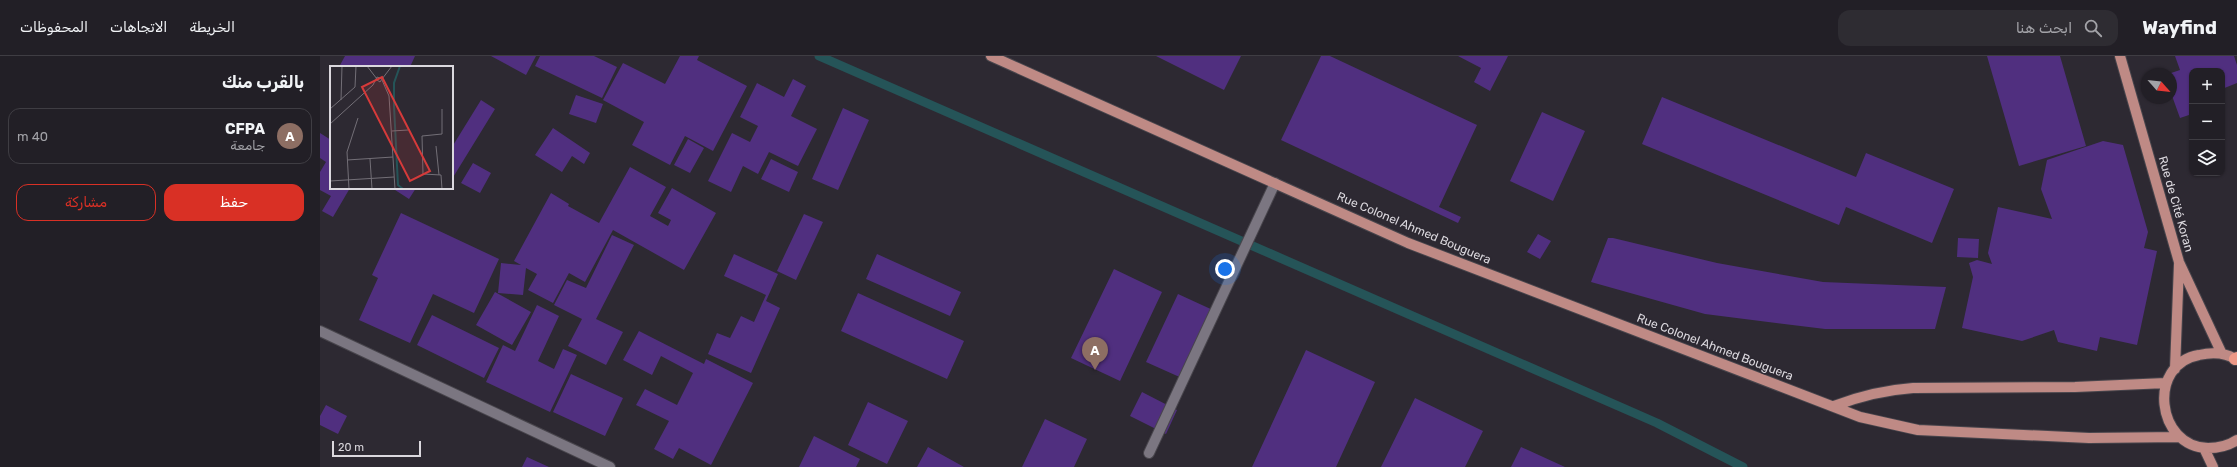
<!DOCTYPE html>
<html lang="ar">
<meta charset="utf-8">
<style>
:root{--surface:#221f26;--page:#2e2c32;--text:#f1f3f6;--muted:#a2a2a7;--line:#3f3d43;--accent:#d93025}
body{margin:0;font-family:Rubik,"Noto Naskh Arabic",sans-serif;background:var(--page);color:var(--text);direction:rtl}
.controls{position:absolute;right:12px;top:12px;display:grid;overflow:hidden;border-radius:8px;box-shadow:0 1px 3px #0004}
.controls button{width:36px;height:36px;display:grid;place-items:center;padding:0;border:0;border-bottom:1px solid var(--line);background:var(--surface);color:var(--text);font:20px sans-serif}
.compass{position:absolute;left:1821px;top:12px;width:36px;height:36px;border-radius:50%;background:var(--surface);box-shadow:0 1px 3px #0004;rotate:117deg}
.scale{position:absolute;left:12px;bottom:10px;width:89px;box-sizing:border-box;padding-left:4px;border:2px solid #dbd8de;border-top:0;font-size:11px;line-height:14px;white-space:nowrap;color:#dbd8de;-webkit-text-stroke:3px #2d2932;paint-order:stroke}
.you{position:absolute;left:905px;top:213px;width:14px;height:14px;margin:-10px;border:3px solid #fff;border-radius:50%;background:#1a73e8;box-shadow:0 0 0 6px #1a73e833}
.badge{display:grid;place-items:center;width:26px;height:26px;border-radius:50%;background:var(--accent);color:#fff;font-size:13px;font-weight:700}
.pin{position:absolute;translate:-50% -33px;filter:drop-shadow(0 1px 2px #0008)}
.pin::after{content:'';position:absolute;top:21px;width:14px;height:12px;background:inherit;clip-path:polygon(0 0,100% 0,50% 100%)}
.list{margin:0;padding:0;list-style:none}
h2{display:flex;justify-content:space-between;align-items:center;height:52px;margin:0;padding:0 16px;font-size:17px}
h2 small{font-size:13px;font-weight:400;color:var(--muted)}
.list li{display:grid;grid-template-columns:26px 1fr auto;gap:12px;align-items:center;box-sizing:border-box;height:56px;margin:0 8px 8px;padding:0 8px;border:1px solid var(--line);border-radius:12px}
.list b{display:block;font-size:15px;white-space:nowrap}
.list p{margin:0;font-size:13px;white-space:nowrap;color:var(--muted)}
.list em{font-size:13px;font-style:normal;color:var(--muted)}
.actions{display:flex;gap:8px;padding:12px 16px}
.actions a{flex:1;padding:9px 0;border:1px solid var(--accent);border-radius:12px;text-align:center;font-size:14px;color:var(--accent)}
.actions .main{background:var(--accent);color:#fff}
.icon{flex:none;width:22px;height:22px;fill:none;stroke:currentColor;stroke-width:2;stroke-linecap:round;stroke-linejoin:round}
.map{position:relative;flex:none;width:1917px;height:411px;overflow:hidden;direction:ltr}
header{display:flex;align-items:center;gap:24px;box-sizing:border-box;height:56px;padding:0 20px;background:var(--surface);border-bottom:1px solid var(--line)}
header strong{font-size:19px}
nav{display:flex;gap:22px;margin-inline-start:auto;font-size:14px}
.search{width:280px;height:36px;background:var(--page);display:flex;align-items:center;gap:10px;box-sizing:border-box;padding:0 14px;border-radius:12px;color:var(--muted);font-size:15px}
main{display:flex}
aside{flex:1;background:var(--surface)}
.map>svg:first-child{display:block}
</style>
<header>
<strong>Wayfind</strong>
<div class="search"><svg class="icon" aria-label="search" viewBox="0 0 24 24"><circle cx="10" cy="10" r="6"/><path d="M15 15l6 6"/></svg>ابحث هنا</div>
<nav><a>الخريطة</a><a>الاتجاهات</a><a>المحفوظات</a></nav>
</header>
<main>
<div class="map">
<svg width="1917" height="411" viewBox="0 0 1917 411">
<rect width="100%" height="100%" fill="#2d2932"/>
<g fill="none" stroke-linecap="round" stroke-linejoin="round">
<!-- stream -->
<path stroke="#255458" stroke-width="9" d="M499,0L1337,367L1423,411"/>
</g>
<!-- building -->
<path fill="#502f7f" d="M25,0H95L90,11H19Z
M171,0H216L206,19Z
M220,0H274L297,11L282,42L215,10Z
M360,0H379L377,4L427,30L393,95L365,80L350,109L312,89L324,66L283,44L303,7L345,28Z
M836,0H921L904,34Z
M1001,0H1010L1157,69L1119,151L1141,161L1138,167L961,84Z
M1138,0H1188L1170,35L1154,26L1161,12Z
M1667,0H1740L1766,90L1699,110Z
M1855,0H1914L1917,9V27L1902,33V15H1872V58L1860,62L1851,37V17L1860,14Z
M473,23L486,30L471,60L497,73L478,110L449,96L438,118L423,110L411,136L388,125L412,77L430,86L438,70L420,61L437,27L464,41Z
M256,39L283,48L276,67L249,58Z
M1342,41L1536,121L1546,97L1634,133L1612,187L1526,151L1519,169L1322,88Z
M161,44L175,53L132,123V91Z
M523,52L549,64L518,134L492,123Z
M1222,56L1265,75L1233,145L1190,125Z
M233,72L270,97L264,108L252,100L242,116L215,99Z
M0,77L11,84V132H30L13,161L2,155L11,140L0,134V116L6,106L0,102Z
M368,83L384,92L370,117L354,109Z
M1783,85L1803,89L1828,176L1824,192L1837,195L1817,289L1780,281L1777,295L1738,286L1734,274L1702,285L1642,272L1653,221L1649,207L1657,204L1672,208L1668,197L1678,151L1732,163L1721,133L1727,104Z
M451,103L478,116L469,136L441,123Z
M153,107L171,117L160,137L141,127Z
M310,111L346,131L330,160L348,170L351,164L338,157L352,132L396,157L364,214L293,174L265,226L249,217L233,247L208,234L217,218L206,212L203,239L178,237L181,207L201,209L194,205L231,137L249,148L248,150L279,167Z
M72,132H96L89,143Z
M81,157L179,203L154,257L113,238L90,287L39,264L58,222L52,219Z
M484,158L503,166L476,224L457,215Z
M1218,178L1231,185L1220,203L1207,196Z
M292,179L314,189L276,263L303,276L286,309L248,290L262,263L234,249L247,224L266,232Z
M1288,182H1293L1397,207L1503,226L1626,231L1615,273H1505L1385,258L1271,226Z
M1638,182L1659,183L1658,202L1637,201Z
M414,198L458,218L446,245L460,252L431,317L388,298L397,277L410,282L421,260L434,266L446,239L404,220Z
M557,198L641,236L630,260L546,223Z
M794,213L842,236L800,325L751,302Z
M175,236L211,256L192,289L156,269Z
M538,237L644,285L627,323L521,275Z
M858,238L895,255L864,323L826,306Z
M217,249L239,260L218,305L234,313L243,293L257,299L230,356L166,326L183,289L195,295Z
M112,259L179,292L164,322L97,289Z
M319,275L384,308L386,303L433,327L391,409L359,392L353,403L334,393L349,365L316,349L325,333L357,349L373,317L341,300L332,319L303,304Z
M986,294L1055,326L1016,411H932Z
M251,318L303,342L285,380L233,356Z
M822,336L857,354L846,378L810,360Z
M1095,342L1163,375L1145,411H1061Z
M548,346L588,365L567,408L528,389Z
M6,349L27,360L18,378L0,369V360Z
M725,363L767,383L754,411H702Z
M494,380L540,403L536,411H479Z
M608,391L644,411H597Z
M1201,391L1245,411H1191Z
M207,401L229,411H202Z"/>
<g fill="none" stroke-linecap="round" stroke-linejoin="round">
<defs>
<path id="minor" d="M0,275L290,411
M829,397L955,127"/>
<path id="major" d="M671,0L1088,187L1540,361L1598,374L1769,382L1860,381
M1800,0L1859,206L1902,298
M1917,304C1905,296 1892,296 1879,299C1827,308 1836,391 1888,392C1899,392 1908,390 1917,384
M1855,313L1859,208
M1514,350C1540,340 1565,334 1593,332L1755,331L1846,327
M1884,392L1893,411"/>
<path id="highway" d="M1915,303L1917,302"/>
</defs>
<!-- minor casing -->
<use href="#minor" stroke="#48454c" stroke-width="12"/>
<!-- major casing -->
<use href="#major" stroke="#48454c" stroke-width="12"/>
<!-- highway casing -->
<use href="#highway" stroke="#48454c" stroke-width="14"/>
<!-- minor -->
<use href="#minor" stroke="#7b7681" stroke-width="10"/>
<!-- major -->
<use href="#major" stroke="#bf8a85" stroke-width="10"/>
<!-- highway -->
<use href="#highway" stroke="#ec9887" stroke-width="12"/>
</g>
<g text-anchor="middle" stroke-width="3" stroke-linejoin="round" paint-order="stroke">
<!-- street labels -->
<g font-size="12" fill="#dbd8de" stroke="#2d2932">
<text transform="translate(1856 148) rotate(74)" y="4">Rue de Cité Koran</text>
<text transform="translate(1094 172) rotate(23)" y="4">Rue Colonel Ahmed Bouguera</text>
<text transform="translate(1395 291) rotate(21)" y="4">Rue Colonel Ahmed Bouguera</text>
</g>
</g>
<!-- overview -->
<g transform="translate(10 10)">
<rect width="123" height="123" fill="#2d2932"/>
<path fill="none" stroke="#255458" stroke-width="2" d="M70,0L64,17V40L68,119L73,123"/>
<path fill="none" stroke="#736f77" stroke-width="1" d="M37,0L47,13M52,13L62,0M52,14L59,30L65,123M11,34L12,0M0,43L25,21L26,0M112,43V68L92,70L93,108L111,109L112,123M0,58L43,19L47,11L52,13L50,16L47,14M62,65L78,64M106,80L109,109M40,93L42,123M17,94L63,91M0,115L64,111M19,123L17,86L28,52"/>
<path fill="#d63a3a" fill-opacity="0.15" stroke="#d63a3a" stroke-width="2" d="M52,11L100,105L80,115L32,21Z"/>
<rect width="123" height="123" fill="none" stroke="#dbd8de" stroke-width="2"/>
</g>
</svg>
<div class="controls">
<button>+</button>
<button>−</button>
<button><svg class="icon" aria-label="layers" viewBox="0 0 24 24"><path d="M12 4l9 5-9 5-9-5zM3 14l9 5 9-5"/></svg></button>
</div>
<svg class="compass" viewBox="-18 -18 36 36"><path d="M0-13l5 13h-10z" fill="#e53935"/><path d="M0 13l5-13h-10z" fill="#a2a2a7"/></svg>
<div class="scale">20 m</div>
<div class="you"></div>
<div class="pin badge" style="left:775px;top:314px;background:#8d6e63">A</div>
</div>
<aside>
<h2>بالقرب منك<small></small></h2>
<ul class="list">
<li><span class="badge" style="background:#8d6e63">A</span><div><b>CFPA</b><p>جامعة</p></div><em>40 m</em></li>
</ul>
<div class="actions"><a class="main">حفظ</a><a>مشاركة</a></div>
</aside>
</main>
